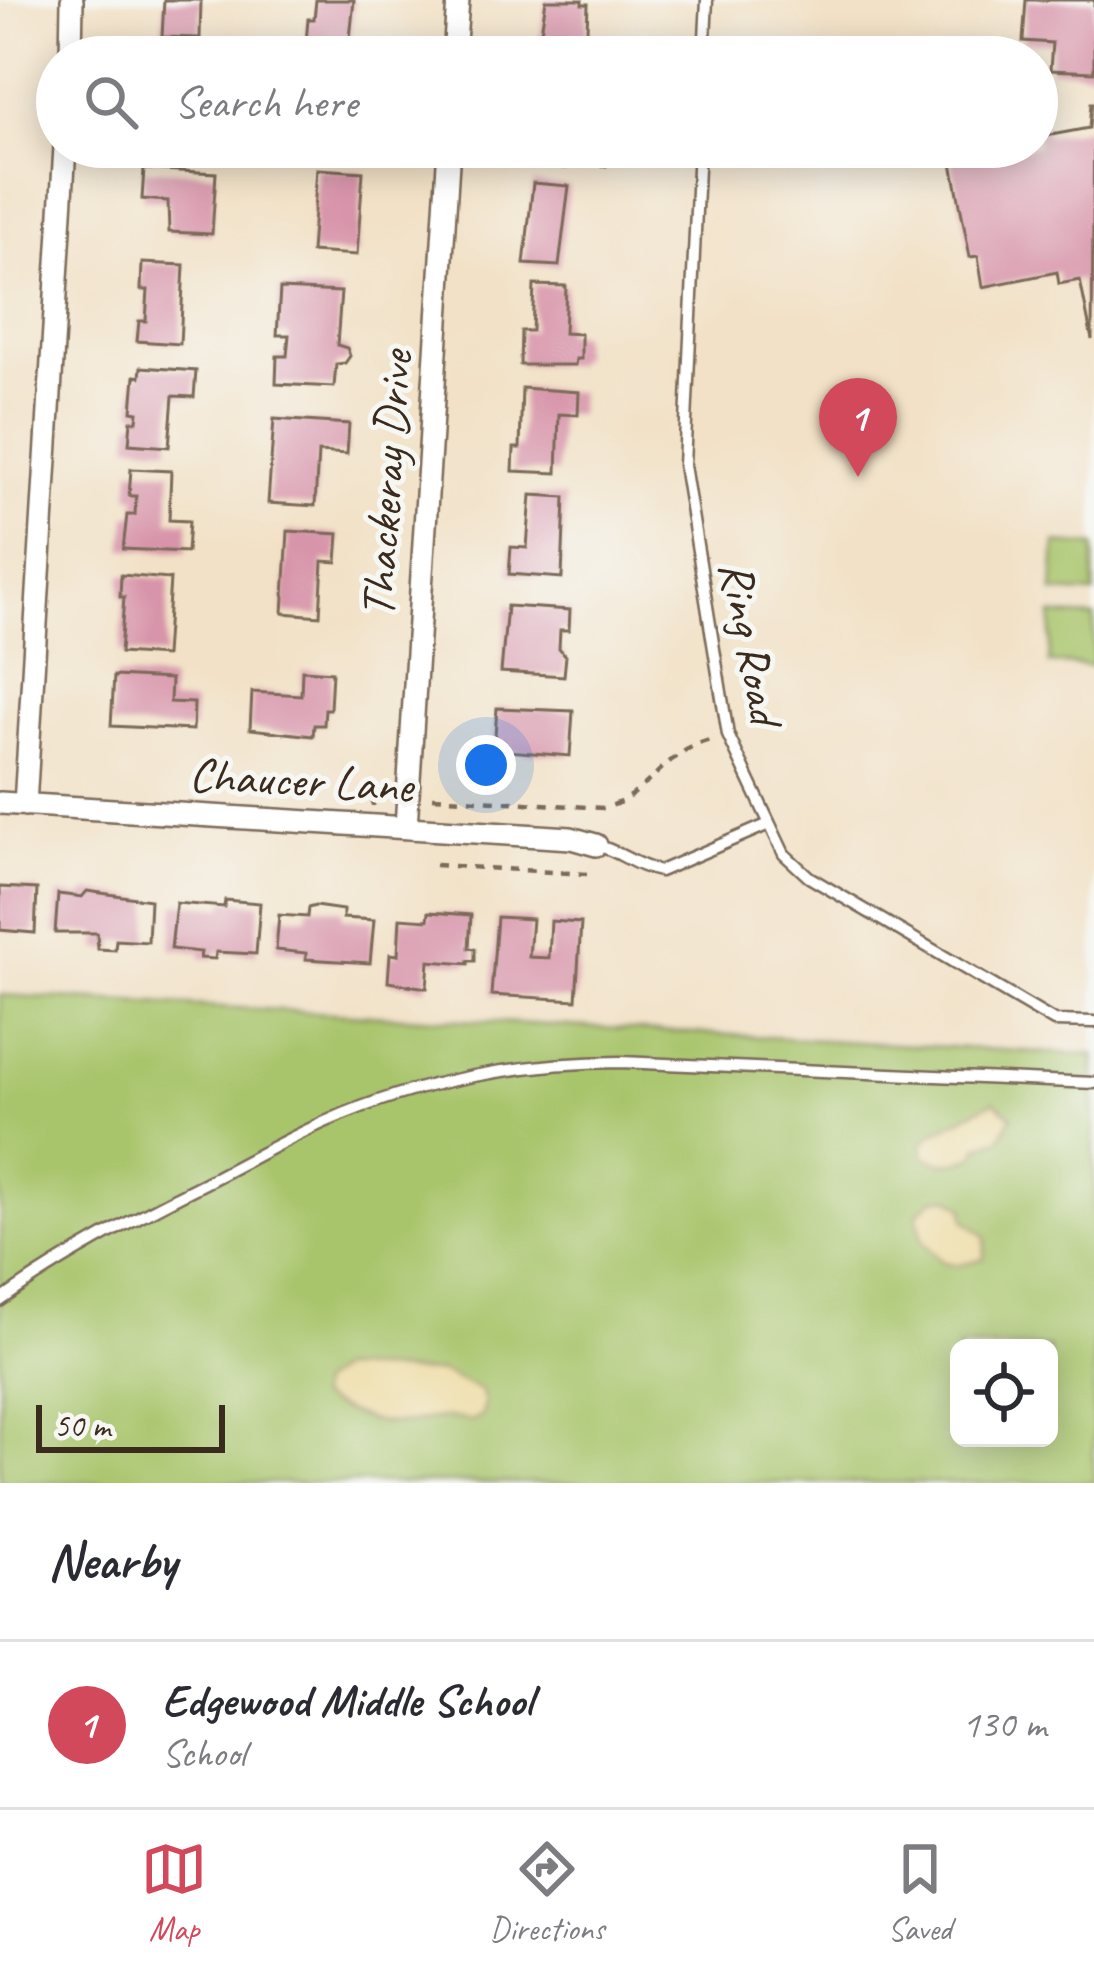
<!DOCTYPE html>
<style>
:root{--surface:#fff;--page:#f7f7f7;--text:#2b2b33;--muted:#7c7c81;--line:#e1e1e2;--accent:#d1495b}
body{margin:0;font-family:Caveat,sans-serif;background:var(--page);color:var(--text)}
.controls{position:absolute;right:36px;bottom:36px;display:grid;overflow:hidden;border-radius:18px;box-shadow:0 6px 30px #0003}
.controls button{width:108px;height:108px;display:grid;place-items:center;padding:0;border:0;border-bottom:3px solid var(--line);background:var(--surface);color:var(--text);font:60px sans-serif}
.scale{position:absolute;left:36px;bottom:30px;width:189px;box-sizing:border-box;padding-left:12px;border:6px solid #3b2a1e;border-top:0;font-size:33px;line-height:42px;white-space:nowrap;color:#3b2a1e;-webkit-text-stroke:9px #f6f6f2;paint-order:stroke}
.you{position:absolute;left:486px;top:765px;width:42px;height:42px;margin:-30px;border:9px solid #fff;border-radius:50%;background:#1a73e8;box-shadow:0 0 0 18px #1a73e833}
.badge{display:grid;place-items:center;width:78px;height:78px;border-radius:50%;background:var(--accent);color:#fff;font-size:39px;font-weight:700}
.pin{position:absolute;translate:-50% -99px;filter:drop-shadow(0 3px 6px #0008)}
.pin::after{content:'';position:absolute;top:63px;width:42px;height:36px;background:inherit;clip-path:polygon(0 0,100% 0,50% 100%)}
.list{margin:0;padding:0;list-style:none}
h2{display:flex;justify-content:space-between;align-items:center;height:156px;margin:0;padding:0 48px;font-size:51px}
h2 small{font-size:39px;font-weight:400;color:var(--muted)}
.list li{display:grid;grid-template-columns:78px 1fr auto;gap:36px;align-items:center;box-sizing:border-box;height:168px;padding:0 48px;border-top:3px solid var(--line)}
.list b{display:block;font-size:45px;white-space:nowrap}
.list p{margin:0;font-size:39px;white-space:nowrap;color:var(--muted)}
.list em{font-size:39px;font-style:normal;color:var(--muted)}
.icon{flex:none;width:66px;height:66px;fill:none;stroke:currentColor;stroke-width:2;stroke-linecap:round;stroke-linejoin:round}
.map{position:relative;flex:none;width:1094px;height:1483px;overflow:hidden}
.search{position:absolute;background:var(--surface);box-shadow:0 6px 30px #0003;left:36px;right:36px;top:36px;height:132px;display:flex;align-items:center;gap:30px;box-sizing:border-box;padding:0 42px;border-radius:66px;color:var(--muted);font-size:45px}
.sheet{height:324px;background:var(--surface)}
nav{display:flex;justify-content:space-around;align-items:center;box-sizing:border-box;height:168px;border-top:3px solid var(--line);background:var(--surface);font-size:33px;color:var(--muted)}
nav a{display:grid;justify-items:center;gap:6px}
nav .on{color:var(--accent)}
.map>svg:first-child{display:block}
</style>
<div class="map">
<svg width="1094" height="1483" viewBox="0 0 1094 1483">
<rect width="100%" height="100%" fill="#f6f6f2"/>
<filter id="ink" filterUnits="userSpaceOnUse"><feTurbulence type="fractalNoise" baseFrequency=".00833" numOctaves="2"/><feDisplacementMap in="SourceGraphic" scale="24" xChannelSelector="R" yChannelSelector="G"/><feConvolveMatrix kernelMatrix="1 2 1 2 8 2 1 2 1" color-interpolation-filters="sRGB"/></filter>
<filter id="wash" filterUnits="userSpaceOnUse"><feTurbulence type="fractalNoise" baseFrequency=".004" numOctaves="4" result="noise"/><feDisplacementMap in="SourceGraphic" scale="48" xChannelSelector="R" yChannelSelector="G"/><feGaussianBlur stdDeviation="2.7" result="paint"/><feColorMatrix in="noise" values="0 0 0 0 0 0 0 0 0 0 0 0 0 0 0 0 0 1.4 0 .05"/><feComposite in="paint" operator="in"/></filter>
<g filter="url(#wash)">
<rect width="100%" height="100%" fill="#f2e1c6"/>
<!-- green -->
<path fill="#a9c56c" stroke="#727845" stroke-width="3" fill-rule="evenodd" d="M1056,543L1094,546V594L1053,592Z
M1052,615L1094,617V666L1049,663Z
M0,995L1094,1055V1483H0ZM959,1348H1049V1438H959Z"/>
<!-- sand -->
<path fill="#eeda9e" stroke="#94825e" stroke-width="3" d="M994,1101L1012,1116L1000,1139L979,1146L975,1156C958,1164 941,1166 924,1156L922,1145L930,1135Z
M949,1197L964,1207L965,1220L986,1237L984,1258L960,1265L943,1262L923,1242L917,1214L933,1199Z
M339,1369L441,1372L482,1391L485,1404L482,1416L472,1422C444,1412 421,1424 393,1423C367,1423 341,1409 318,1398L319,1384Z"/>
<g id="blocks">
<!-- building -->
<path fill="#d894aa" d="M164,0H201L200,38L162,37Z
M316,0H354L349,48L306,43L308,19H314Z
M546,0H582V4H588L586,57H537Z
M1026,0H1094V72L1050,70L1052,43L1023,41Z
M1091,103H1094L1092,340L1080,280L1059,284L1057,272L983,287L978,256L970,257L949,147H1037V117L1042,116L1046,136L1089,128Z
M530,147H607L606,166L566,163V168L554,167V162L529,160Z
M144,169L216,173L212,234L169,232L168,201L142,199Z
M317,169L363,172L357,255L311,252Z
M533,183L569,186L559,266L524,264Z
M142,263L184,265L180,344L137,341L139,321H146L148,290H141Z
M534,285L566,286L564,333L581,334V359H576L575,365H520L521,331H532Z
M280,289L341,292L337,345L347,348L350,356L345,363L336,364L334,387L276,384L277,356H287L289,335H277Z
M141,367L196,371L194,397L173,396L169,447L129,444L131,421H137L138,412L132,411L135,376L140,377Z
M522,388L579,392L578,415L559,414L557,473L513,471L514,448H520Z
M274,419L349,424L347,454L318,452L315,506L268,503Z
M131,469L171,471L169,520L189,521L187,552L123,549L127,515H135L136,496H129Z
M531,495L565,497L562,578L509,574L511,547L527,548Z
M288,531L339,534L337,562L323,561L320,616L283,613Z
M121,575L170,579L165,656L120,653L124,597H120Z
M507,606L570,610L569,630H560L559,648L566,656L564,676L501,672Z
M302,670L332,672L330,709H325L324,725H314L313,736L250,729L252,692L301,695Z
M114,676L171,679L170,702L194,703L193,730L111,726Z
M497,708L573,711L570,756L494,750Z
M0,887L37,889L35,933L0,930Z
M87,891L150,900L148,942L116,940L115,950L98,949L97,933H55L58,894L82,897Z
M225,900L260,903L256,954L216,952L215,959L200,958L201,952L171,949L176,903L224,907Z
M315,906L343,910V918L374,920L370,963L306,959V953L276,950L279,915L307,917L308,908Z
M429,912L471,915L469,948L475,949V961H468V964L429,961L427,988L388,982L390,954L398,955L400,918L428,920Z
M497,917L532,919L529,957L549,958L551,921L581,923L576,1000L491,995Z"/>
</g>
</g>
<g filter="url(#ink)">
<use href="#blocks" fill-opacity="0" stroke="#7b6a59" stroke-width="3"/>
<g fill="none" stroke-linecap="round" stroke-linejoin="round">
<defs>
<path id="lane" d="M704,57L707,0
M699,147L684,465L728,735L784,854L809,877L1054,1021L1094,1022
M596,845C620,851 636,867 660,871L769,824
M0,1301C64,1255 135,1218 205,1183C246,1162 286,1139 327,1121C417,1081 523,1062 621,1062L1094,1083"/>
<path id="street" d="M71,57L72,0
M454,57L458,0
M0,803L571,838L596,845
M25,805L65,147
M406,827L449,147"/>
</defs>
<!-- lane casing -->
<use href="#lane" stroke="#7b6a59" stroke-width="15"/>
<!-- street casing -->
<use href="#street" stroke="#7b6a59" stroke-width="26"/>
<!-- path -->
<path stroke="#7b6a59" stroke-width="4.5" stroke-dasharray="9 9" stroke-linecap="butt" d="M433,797L603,808C647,799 659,754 710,740
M373,806V794H385
M435,865L587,874"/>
<!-- lane -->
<use href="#lane" stroke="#fff" stroke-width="10"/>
<!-- street -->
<use href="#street" stroke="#fff" stroke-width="21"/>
</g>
</g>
<g text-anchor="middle" stroke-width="10" stroke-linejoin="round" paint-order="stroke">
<!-- street labels -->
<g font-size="48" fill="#3b2a1e" stroke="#f6f6f2">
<text transform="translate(385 484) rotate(-86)" y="17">Thackeray Drive</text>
<text transform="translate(752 642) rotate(79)" y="17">Ring Road</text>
<text transform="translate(301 779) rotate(3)" y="17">Chaucer Lane</text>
</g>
</g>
</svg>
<div class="controls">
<button><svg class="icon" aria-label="locate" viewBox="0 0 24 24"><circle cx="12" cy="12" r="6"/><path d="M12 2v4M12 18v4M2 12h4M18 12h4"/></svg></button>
</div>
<div class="scale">50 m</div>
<div class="you"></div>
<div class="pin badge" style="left:858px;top:477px">1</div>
<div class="search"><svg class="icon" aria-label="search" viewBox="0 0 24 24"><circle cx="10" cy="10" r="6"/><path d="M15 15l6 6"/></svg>Search here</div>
</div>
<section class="sheet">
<h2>Nearby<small></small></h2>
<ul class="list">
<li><span class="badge">1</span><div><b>Edgewood Middle School</b><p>School</p></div><em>130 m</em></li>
</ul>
</section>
<nav>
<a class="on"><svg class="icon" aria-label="map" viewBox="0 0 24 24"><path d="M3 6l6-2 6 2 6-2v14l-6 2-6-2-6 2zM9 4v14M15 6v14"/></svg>Map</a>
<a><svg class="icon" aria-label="directions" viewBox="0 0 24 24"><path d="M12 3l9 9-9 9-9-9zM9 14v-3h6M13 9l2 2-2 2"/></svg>Directions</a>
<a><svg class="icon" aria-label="saved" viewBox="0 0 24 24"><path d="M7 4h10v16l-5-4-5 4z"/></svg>Saved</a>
</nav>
